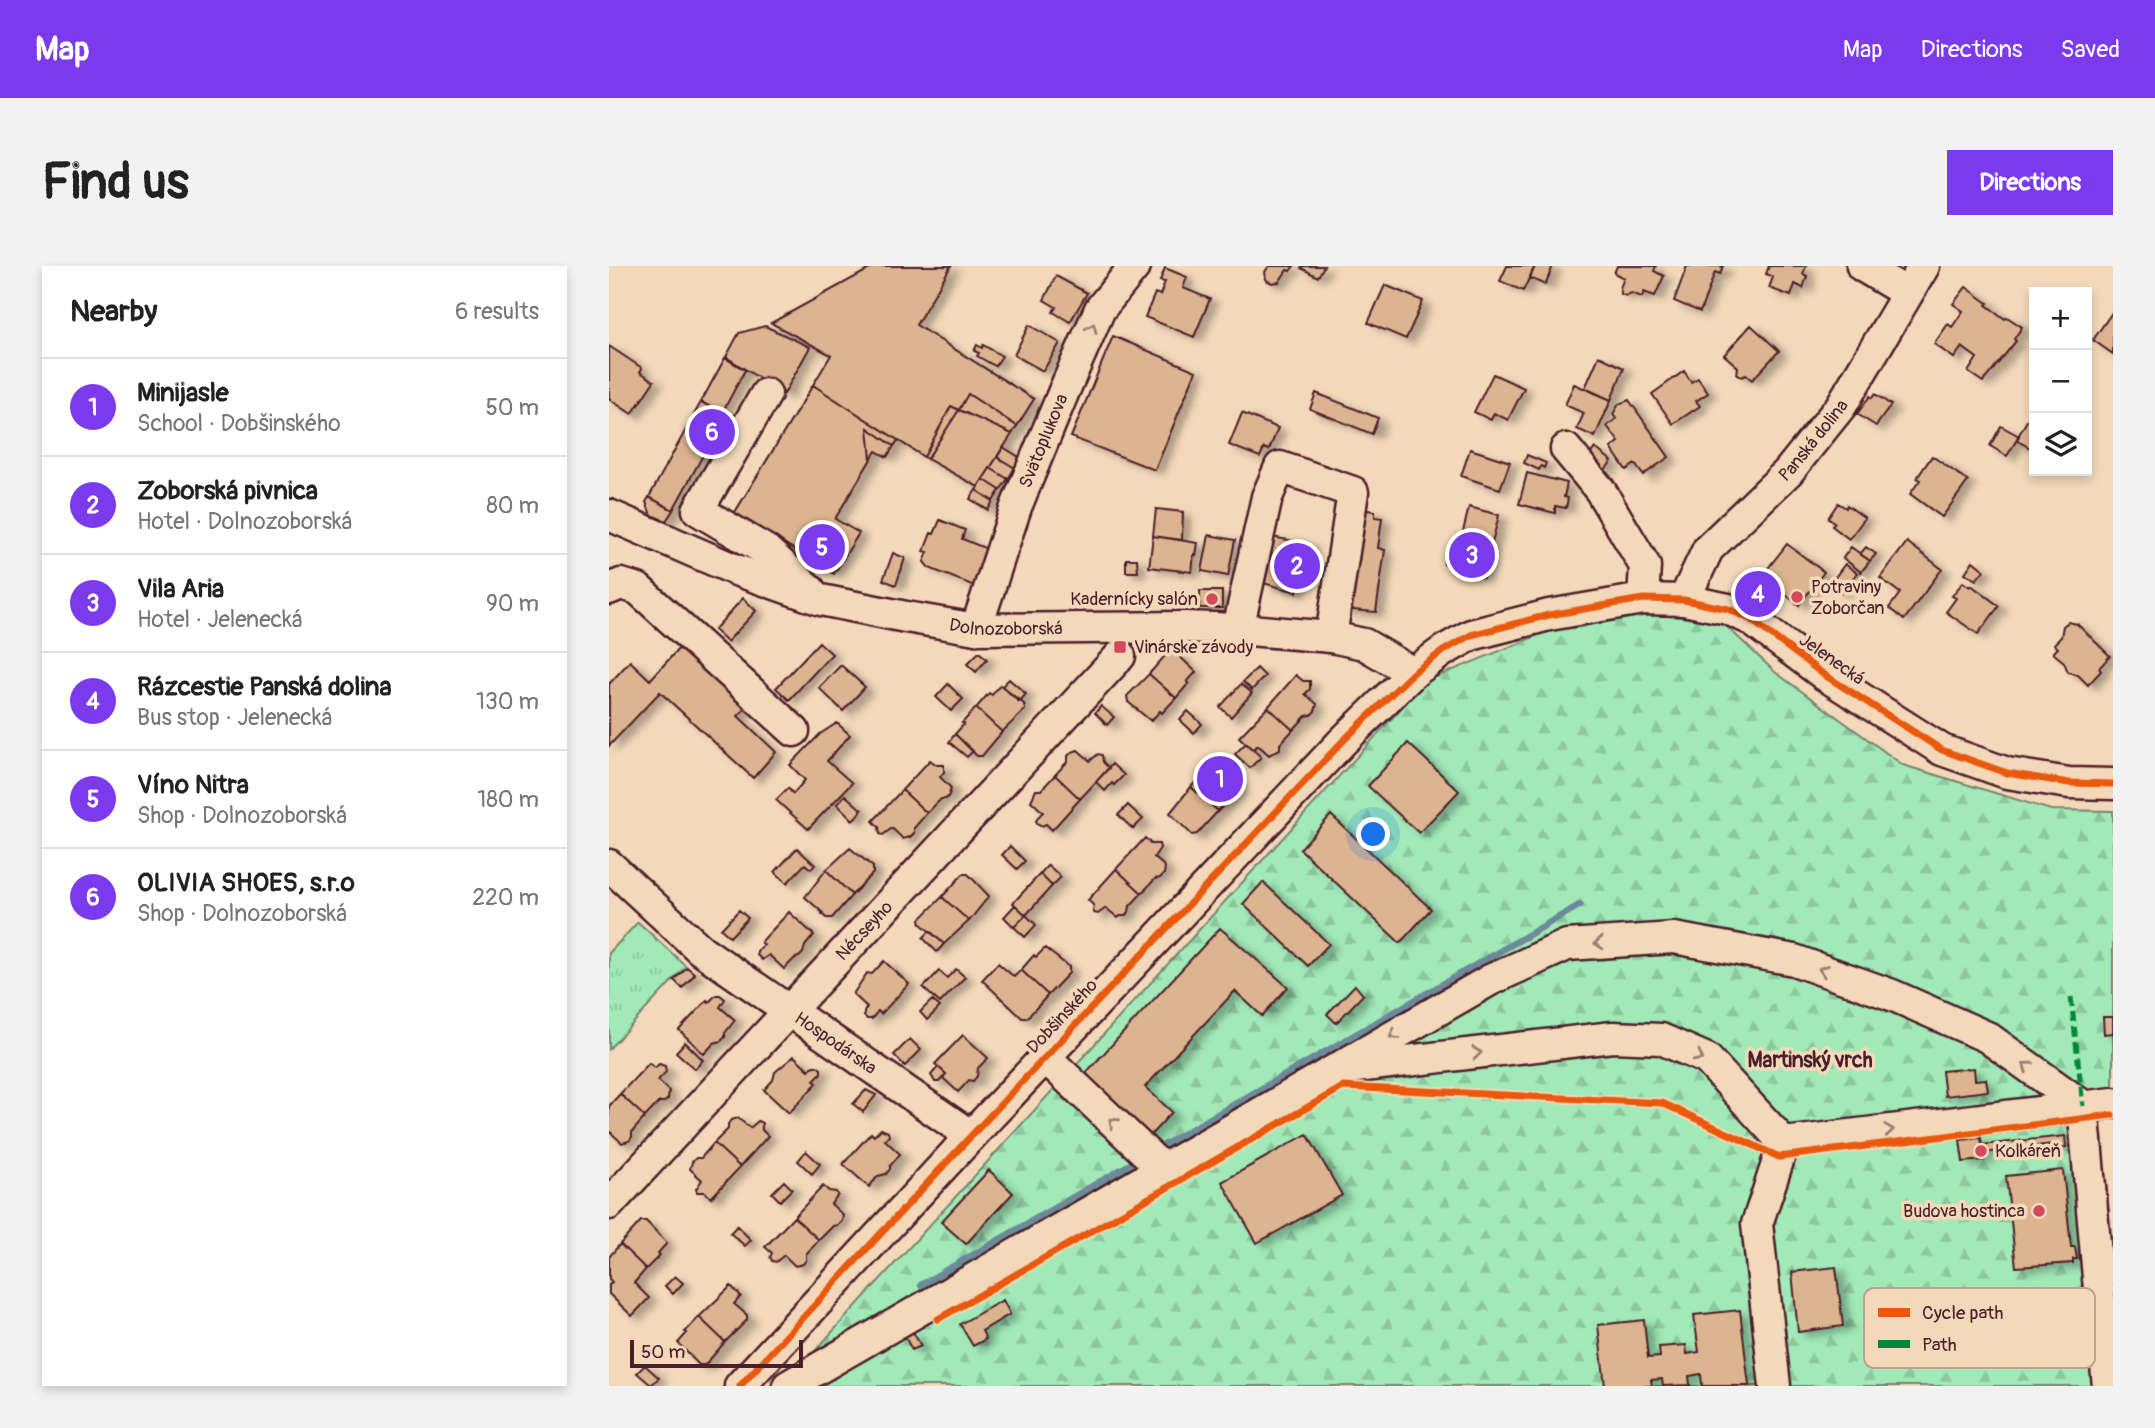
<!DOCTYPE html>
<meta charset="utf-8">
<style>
:root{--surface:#fff;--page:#f2f2f2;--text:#222;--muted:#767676;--line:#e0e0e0;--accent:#7c3aed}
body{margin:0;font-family:Pangolin,sans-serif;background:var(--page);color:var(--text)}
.controls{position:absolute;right:21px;top:21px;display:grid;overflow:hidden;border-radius:0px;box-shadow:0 4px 10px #0003}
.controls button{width:63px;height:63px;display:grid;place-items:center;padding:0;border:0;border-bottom:2px solid var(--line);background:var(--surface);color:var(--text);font:35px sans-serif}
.scale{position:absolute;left:21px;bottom:18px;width:173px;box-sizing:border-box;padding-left:7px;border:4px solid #4a1f2b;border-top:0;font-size:19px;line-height:24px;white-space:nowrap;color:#4a1f2b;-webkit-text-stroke:5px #f3d9ba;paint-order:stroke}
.you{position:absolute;left:765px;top:569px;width:24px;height:24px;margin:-18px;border:5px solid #fff;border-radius:50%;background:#1a73e8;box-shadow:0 0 0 10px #1a73e833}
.badge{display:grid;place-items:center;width:46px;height:46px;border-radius:50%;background:var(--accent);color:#fff;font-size:23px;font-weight:700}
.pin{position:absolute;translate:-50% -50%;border:4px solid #fff;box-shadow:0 2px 7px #0006}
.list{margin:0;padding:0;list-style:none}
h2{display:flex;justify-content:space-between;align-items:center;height:91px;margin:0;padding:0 28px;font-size:30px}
h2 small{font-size:23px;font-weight:400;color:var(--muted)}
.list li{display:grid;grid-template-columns:46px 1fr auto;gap:21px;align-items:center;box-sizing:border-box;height:98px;padding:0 28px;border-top:2px solid var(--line)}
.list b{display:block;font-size:26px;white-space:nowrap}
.list p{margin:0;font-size:23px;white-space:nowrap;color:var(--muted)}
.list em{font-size:23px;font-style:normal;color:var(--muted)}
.icon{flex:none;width:38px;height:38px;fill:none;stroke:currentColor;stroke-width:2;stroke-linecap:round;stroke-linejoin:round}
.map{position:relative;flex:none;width:1504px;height:1120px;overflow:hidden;border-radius:0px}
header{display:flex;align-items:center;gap:42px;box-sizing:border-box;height:98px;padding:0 35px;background:var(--accent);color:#fff}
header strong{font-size:33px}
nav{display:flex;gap:38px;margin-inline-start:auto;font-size:24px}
.intro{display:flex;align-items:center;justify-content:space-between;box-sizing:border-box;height:168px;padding:0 42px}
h1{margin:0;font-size:49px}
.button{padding:18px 32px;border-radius:0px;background:var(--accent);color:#fff;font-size:24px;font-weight:700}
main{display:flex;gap:42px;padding:0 42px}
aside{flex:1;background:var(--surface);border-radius:0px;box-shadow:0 4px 10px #0003}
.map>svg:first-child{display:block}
</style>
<header>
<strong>Map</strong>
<nav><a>Map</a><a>Directions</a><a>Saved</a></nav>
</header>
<div class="intro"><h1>Find us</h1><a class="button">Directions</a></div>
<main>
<aside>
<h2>Nearby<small>6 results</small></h2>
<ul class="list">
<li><span class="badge">1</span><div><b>Minijasle</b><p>School · Dobšinského</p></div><em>50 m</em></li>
<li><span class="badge">2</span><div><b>Zoborská pivnica</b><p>Hotel · Dolnozoborská</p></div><em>80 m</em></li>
<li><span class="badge">3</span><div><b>Vila Aria</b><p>Hotel · Jelenecká</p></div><em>90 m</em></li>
<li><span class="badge">4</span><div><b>Rázcestie Panská dolina</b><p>Bus stop · Jelenecká</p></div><em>130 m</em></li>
<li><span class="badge">5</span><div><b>Víno Nitra</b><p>Shop · Dolnozoborská</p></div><em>180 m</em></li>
<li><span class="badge">6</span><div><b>OLIVIA SHOES, s.r.o</b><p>Shop · Dolnozoborská</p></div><em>220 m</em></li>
</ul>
</aside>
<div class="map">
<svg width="1504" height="1120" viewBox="0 0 1504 1120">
<defs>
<pattern id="grass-tufts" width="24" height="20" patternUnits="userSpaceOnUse" patternTransform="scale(1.75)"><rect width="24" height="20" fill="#a1e9b7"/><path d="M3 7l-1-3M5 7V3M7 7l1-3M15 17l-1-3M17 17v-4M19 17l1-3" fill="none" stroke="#8cc79e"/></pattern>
<pattern id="forest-firs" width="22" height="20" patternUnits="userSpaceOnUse" patternTransform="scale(1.75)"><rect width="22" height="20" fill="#a1e9b7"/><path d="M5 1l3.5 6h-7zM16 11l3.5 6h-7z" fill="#8cc79e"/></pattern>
<filter id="shadow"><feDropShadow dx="8" dy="4.5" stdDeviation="3.5" flood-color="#0004"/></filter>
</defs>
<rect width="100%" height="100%" fill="#f3d9ba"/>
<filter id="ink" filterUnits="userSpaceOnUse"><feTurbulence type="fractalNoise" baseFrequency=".0143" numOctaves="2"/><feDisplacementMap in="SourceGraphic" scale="14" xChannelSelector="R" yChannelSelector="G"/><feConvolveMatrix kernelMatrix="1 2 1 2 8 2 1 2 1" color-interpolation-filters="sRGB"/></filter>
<g filter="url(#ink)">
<!-- grass -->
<path fill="url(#grass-tufts)" stroke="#768471" stroke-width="2" d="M29,656L77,700L0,783V687Z"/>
<!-- forest -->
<path fill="url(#forest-firs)" stroke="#768471" stroke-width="2" d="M1044,347L1114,357L1166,406L1294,499L1442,544L1504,545V827L1457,832L1479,1075L1504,1073V1120H174L817,415L952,360Z"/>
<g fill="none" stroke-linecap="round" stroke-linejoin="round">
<!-- stream -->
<path stroke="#6d8a9b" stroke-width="7" d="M550,882L971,639
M312,1019L527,895"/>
</g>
<!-- building -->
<path fill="#dcb48f" stroke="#4a1f2b" stroke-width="2" filter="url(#shadow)" d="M266,0H342L307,59L425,133L408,160L359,128L350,144L342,140L315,191L204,119L222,89L162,57Z
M660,0H685L681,5L678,4L670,16L663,17L657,14L656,6Z
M694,0H715L709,11L692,2Z
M898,0H926L914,25L891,15Z
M926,0H944L936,19L921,12Z
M1008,0H1047L1045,5L1055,10L1046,30L1035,26L1033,31L1022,27L1017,30L1012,28L1011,22L1015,12L1005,7Z
M1078,0H1114L1111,8L1106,6L1091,46L1065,35Z
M1160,0H1197L1194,8L1198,10L1194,22L1186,18L1182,30L1160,22L1164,11L1157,8Z
M556,2L578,11L574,22L601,33L585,71L536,51L546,27L551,29L556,16L551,15Z
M447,10L478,27L461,56L444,46L447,41L435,34Z
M776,19L814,35L797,73L759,57Z
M1357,21L1379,37L1377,39L1396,53L1398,51L1413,61L1405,73L1407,75L1374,116L1359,106L1368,92L1353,81L1345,92L1325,78L1339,58L1343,61L1354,45L1344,38Z
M1504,45V88L1484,74Z
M420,59L451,77L434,105L405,89Z
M1142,59L1170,85L1143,114L1137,109L1133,111L1128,109L1129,101L1115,89Z
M156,60L201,81L175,128L117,91L130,67Z
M504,70L587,105L546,204L462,171Z
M368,79L373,82L374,79L393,90L386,100L368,90L370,87L365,85Z
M0,80L33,102L31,106L45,115L23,148L0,133Z
M990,90L1015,102L1002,134L976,122Z
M116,92L136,104L113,147L92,136Z
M1075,105L1082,116L1089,112L1099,127L1087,135L1091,140L1064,158L1043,128Z
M884,108L915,122L899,154L885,147L882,154L865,146Z
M965,118L1002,134L986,171L968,163L975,147L956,139Z
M204,119L289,174L285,180L259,162L262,193L226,253L250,267L225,308L220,305L225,295L193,279L189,286L161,268L159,273L123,251Z
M707,127L769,152L763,168L701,143Z
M359,128L408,160L403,168L350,144Z
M1266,128L1282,139L1267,160L1248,148L1261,130L1263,132Z
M1020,134L1060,191L1034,209L1026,198L1017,204L1002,182L1010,176L998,160L1007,153L1004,148L1010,138Z
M92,136L116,149L64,244L40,231Z
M342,140L350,144L318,193L315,191Z
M1425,142V184L1407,174Z
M350,144L403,168L369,221L318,193Z
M633,147L669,162L660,184L655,182L651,191L620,179Z
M1392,160L1410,170L1398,190L1381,180Z
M259,162L285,180L278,191L267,185L262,193Z
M394,181L410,191L406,202L388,191Z
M986,182L1003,195L995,205L978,193Z
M861,183L901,196L891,223L852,210Z
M918,189L937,197L935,202L932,200L930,204L915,197Z
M1323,190L1359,215L1333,251L1301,228L1311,214L1308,212Z
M388,191L406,202L399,213L381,202Z
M381,202L399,213L391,224L374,213Z
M918,207L958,217L955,231L959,232L957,242L946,240V247L910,238Z
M374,213L391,224L384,235L367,224Z
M367,224L384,235L379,244L361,233Z
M40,231L64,244L57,255L42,249L37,236Z
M1229,237L1237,242L1238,239L1256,252L1240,273L1223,260L1226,257L1219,252Z
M860,241L890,249L874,312L840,303L841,299L835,298L837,290L844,286L847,277L851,278Z
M547,243L574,246L573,274L544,270Z
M749,243L766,245V251L773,252L769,282L776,284L767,346L732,343Z
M331,254L356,264L353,273L381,284L368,321L320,302L315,296L319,286L315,285L322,267L325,268Z
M600,269L626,274L619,310L593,305Z
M544,270L589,277L587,289L585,288L583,306L540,301Z
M663,271L700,278L693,315H690L688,326L654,317Z
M1298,276L1333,303L1295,354L1280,342L1291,327L1271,312Z
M1178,278L1215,306L1190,339L1153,310Z
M193,279L225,295L220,305L189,286Z
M1242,281L1261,295L1252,306L1234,292Z
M1257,281L1267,288L1261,295L1251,288Z
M284,287L296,292L287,319L274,314Z
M517,293H528L529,306H517Z
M1364,295L1375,304L1367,314L1356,307Z
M1236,298L1248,307L1232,327L1221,318Z
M1354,316L1361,321L1362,319L1390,340L1369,368L1337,346L1347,332L1343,330Z
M591,325H613V342H591Z
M134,332L147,345L118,376L105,364Z
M1459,356L1468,358L1501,390L1490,402L1492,405L1479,419L1469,409L1459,406L1455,396L1444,387L1449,382L1445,378L1452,371L1454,360Z
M210,376L223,388L180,434L167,422Z
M72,380L141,437L129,450L167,486L144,512L51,426L0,480V418L21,395L41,414Z
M561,384L565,385L587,406L578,416L580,417L567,432L540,408Z
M370,386L378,393L367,406L358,398Z
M232,399L256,421L234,445L210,422Z
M648,402L656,410L643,424L634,416Z
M540,408L567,432L553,447L551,445L542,455L519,436L518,430Z
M687,409L694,415H701V423L696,428L708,438L706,445L702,449L697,450L684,464L659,441Z
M400,413L417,428L411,435H409L393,420Z
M339,418L354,433L342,445L327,431Z
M632,418L643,427L622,451L611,441Z
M391,419L415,438L416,444L393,466L367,442L380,427L383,429Z
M492,440L505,451L498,459L486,447Z
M659,441L684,464L671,478V483L660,489L649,479L644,484L630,471Z
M367,442L393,466L373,490H368L346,468L355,458L353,457Z
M579,445L593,458L585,467L571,454Z
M228,457L241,469L218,495L243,517L199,563L167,534L179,522L184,528L196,514L181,499L211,468Z
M346,468L364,485L358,491L340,476Z
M637,477L652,491L641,502L626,488Z
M799,477L850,525L810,567L759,520Z
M469,484L481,495L489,488L493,489L494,496L500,502L471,533L446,509L459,495V490L463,486Z
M321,494L328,499H335V506L331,511L342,522L340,529L337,533H332L318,547L293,524Z
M503,498L515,509L505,519L503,517L496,525L487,516Z
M607,499L630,518V523L609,545L582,521L596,506L598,508Z
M446,509L471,533L443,564L437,558L433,560L429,558L427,555L429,551L434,546L422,535L427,524H432Z
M582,521L609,545L588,568L583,569L561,547Z
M293,524L318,547L305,562V567L301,571L294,573L283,562L274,569L271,568L270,561L264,555Z
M236,529L253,544L244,554L228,538Z
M519,539L534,553L524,563L509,549Z
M722,549L822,643L791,677L691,583Z
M536,572L542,578H550L551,582L545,591L556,601L555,608L551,612L546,613L533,627L507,603Z
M401,580L416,595L408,603L393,589Z
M188,582L206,599L202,603L196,598L178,617L166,606Z
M241,582L264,601V607L243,629L217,604Z
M439,599L452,611L443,620L431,608Z
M507,603L533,627L521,640L520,646L516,650H511L509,652L497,642L489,648L485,647L484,644L485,640L479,634Z
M217,604L243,629L223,652H217L213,648L214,647L196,631Z
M354,608H359L380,630L360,655L333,631Z
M431,608L443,620L417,649L404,637Z
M654,616L720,678L699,700L634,638Z
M333,631L360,655L335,678L312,658L311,653Z
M406,639L417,649L405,661L395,651Z
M130,644L139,652L121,671L112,663Z
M180,646L205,669L196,680L194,687L190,691L186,692L175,703L160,689L153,694L148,689V685L155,679L152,676Z
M417,649L427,659L416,671L405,661Z
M611,662L679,721L653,750L626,725L536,821L563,846L537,874L474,810Z
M321,665L335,678L328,686L314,672Z
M436,682L460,701V707L439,729L412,704L425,689L427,691Z
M275,695L300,718L272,748L269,745L263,753H258L255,750V746L258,741L244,728L258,707L263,708Z
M389,697L405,711L412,704L439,729L418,752H413L373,714Z
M78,701L86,708L73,722L65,714Z
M347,703L356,711L331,737L314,722L330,705L338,712Z
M746,719L754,729L727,757L718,748Z
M107,729H111L116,733L111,741L126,754L116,767V771L112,775L105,777L95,788L70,764L98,734L100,736Z
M323,734L331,741L318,754L311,746Z
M1494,751H1504V767L1495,768Z
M354,769L379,792L369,802L368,810L364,815L360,814L349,826L334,812L337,808L326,798Z
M301,773L312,784L296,800L285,789Z
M76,776L94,794L86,803L67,786Z
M185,790L200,804L204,800H208L212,803V807L205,814L208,817L180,847L155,824L164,814L166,806Z
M40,797L46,802L50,798L56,800L57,806L49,814L60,825L59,833L55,836H50L36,851L11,828Z
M329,801L337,808L330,816H326L322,809Z
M1365,802L1366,814L1377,813L1379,825L1336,830L1333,805Z
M257,824L267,829L254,846L244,838Z
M11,828L36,851L23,866V871L20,875L13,877L1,866L0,867V840Z
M129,852L141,862L149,855L153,857V864L159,870L131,901L105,877L119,863V858L122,854Z
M272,863L279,866L280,870L276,874L291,888L281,900V903L277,908L269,910L260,921L234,898L262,867L265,870Z
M698,868L733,929L648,977L613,916Z
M1456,870L1457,881L1445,883V878L1374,887L1375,894L1354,896L1351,874L1372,872L1373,879Z
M105,877L131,901L102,932L96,926H88L87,923L93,914L81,903L83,896L87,892H92Z
M197,885L211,898L203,908L189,895Z
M380,904L404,927L357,978L332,956Z
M1454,904L1462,981H1466L1468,993H1464V997L1407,1001L1397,910Z
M175,915L183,923L171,935L163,927Z
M214,920L220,925L227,926L229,929L222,938L234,949L233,955L229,959L224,960L210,974L185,951Z
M185,951L210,974L197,988V994L194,998L186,1000L175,989L167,996L163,995L161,991L163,987L156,981Z
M32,955H37L58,977L49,987L51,989L37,1003L11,978Z
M128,960L142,974L136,980L121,967Z
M11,978L37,1003L25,1017L40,1032L23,1050L0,1028V1019L3,1016L0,1013V991Z
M1227,1001L1234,1060L1189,1066L1183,1006Z
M66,1010L74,1017L64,1028L56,1020Z
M122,1020L132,1030L125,1038L138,1049V1054L116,1076L90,1051Z
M394,1034L401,1048L373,1065L377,1073L364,1080L351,1058Z
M1131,1044L1140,1120H1093L1092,1108L1080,1110L1081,1119L1054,1120L1053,1113L1042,1114L1043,1120H996L989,1059L1035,1054L1039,1092L1051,1091L1050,1081L1077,1079L1078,1088L1090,1086L1085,1049Z
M90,1051L116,1076L96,1099H90L69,1077L78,1067L76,1066Z
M304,1066L312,1080L303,1084L296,1071Z
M36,1099L50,1112L42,1119L28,1107Z"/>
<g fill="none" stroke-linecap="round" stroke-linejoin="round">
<defs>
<g id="minor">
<path d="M1253,0L1298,27"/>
<path d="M157,128L89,244L158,285L201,324"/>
<path d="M957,183L991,224L1036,300L1034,333"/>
<path id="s1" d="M0,249L127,304L212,334L297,351L367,363L577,361L629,363L722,371L755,378L804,407"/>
<path d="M0,323L12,318L29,323L185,465"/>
<path id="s2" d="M1075,334L1099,283L1179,206L1232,140L1315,0"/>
<path id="s3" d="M367,363L407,241L455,125L491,43L526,0"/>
<path d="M629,363L658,231L671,201L744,226L722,371"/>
<path id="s4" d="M0,599L92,684L362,870"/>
<path d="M436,791L554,903"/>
<path d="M738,802L1004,771L1052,773L1098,793L1175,877L1504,837"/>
<path id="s5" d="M0,938L511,390"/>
<path d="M1494,1069L1499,1120"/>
<path d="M131,1120L362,870L733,476L804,407L834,385L862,369L940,349L1034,333L1075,334L1119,343L1141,353L1214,408L1333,484L1398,507L1460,517L1504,518"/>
<path d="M179,1120L881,714L958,679L1065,672L1185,694L1283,729L1378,771L1474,840L1494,1069H1504"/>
<path d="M1166,1120L1148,958L1175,877"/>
</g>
</defs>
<!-- minor casing -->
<use href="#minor" stroke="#4a1f2b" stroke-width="35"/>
<!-- minor -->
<use href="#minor" stroke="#f3d9ba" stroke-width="30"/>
<!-- quiet -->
<path stroke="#00873e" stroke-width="5" stroke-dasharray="10 5" stroke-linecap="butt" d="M1462,731L1474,840"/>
<defs>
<path id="cycleway" d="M329,1053L734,821L1053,837L1170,891L1503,849
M131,1120L362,870L733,476L804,407L834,385L862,369L940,349L1034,333L1075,334L1119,343L1141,353L1214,408L1333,484L1398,507L1460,517L1504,518"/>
</defs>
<!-- cycleway casing -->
<use href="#cycleway" stroke="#f3d9ba" stroke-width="11"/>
<!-- cycleway -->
<use href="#cycleway" stroke="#e8590c" stroke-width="7"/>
</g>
<!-- one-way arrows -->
<defs><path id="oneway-chevron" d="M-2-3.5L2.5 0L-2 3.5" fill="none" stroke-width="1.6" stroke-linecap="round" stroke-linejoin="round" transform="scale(1.75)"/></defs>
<g stroke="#9e7c72">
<use href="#oneway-chevron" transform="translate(483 62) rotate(-66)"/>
<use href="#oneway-chevron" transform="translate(990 677) rotate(176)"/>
<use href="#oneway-chevron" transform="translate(1214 704) rotate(-160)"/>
<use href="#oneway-chevron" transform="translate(785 769) rotate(150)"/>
<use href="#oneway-chevron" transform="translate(868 787) rotate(-6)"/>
<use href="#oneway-chevron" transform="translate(1090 791) rotate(28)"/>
<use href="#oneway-chevron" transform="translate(1418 800) rotate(-144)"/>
<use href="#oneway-chevron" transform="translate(504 856) rotate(-137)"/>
<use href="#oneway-chevron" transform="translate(1280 864) rotate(-7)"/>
</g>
</g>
<!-- markers -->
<g fill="#d1495b" stroke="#f3d9ba" stroke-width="2.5">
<circle cx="1188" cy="331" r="7"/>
<circle cx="603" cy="333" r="7"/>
<rect x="504" y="374" width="14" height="14" rx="3.5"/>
<circle cx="1372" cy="885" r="7"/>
<circle cx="1430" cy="945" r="7"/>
</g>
<g text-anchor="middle" stroke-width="7" stroke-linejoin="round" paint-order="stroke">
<!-- street labels -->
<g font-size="18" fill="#4a1f2b" stroke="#f3d9ba">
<text dy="6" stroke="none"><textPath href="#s2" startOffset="208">Panská dolina</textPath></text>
<text dy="6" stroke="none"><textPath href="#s3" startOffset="200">Svätoplukova</textPath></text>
<text dy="6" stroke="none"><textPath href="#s1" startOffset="416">Dolnozoborská</textPath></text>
<text transform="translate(1223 393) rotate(35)" y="6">Jelenecká</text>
<text dy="6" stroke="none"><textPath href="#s5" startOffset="374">Nécseyho</textPath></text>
<text transform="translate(453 750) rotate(-47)" y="6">Dobšinského</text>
<text dy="6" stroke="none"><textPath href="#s4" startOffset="289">Hospodárska</textPath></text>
</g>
<!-- poi labels -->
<g font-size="18" fill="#4a1f2b" stroke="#f3d9ba" text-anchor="start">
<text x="1202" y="327">Potraviny<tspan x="1202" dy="21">Zoborčan</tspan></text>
<text x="589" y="339" text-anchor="end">Kadernícky salón</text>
<text x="525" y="387">Vinárske závody</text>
<text x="1386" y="891">Kolkáreň</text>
<text x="1416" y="951" text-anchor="end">Budova hostinca</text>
</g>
<!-- quarter labels -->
<g font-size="21" font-weight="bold" fill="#4a1f2b" stroke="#f3d9ba">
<text x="1201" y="801">Martinský vrch</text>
</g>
</g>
<!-- legend -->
<rect x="1255" y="1022" width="231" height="80" rx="10" fill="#f3d9ba" stroke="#c0a18f" stroke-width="2"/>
<rect x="1269" y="1042" width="32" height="9" fill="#e8590c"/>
<rect x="1269" y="1074" width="32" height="8" fill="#00873e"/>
<g font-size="19" fill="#4a1f2b">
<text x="1313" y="1053">Cycle path</text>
<text x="1313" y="1085">Path</text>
</g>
</svg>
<div class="controls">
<button>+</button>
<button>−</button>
<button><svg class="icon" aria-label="layers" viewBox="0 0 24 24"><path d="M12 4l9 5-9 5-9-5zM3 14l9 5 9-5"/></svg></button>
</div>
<div class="scale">50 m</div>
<div class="you"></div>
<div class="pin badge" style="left:611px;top:513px">1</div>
<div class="pin badge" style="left:688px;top:300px">2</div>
<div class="pin badge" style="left:863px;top:289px">3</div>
<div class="pin badge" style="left:1149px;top:328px">4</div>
<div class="pin badge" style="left:213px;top:281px">5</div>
<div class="pin badge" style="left:103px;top:166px">6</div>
</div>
</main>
